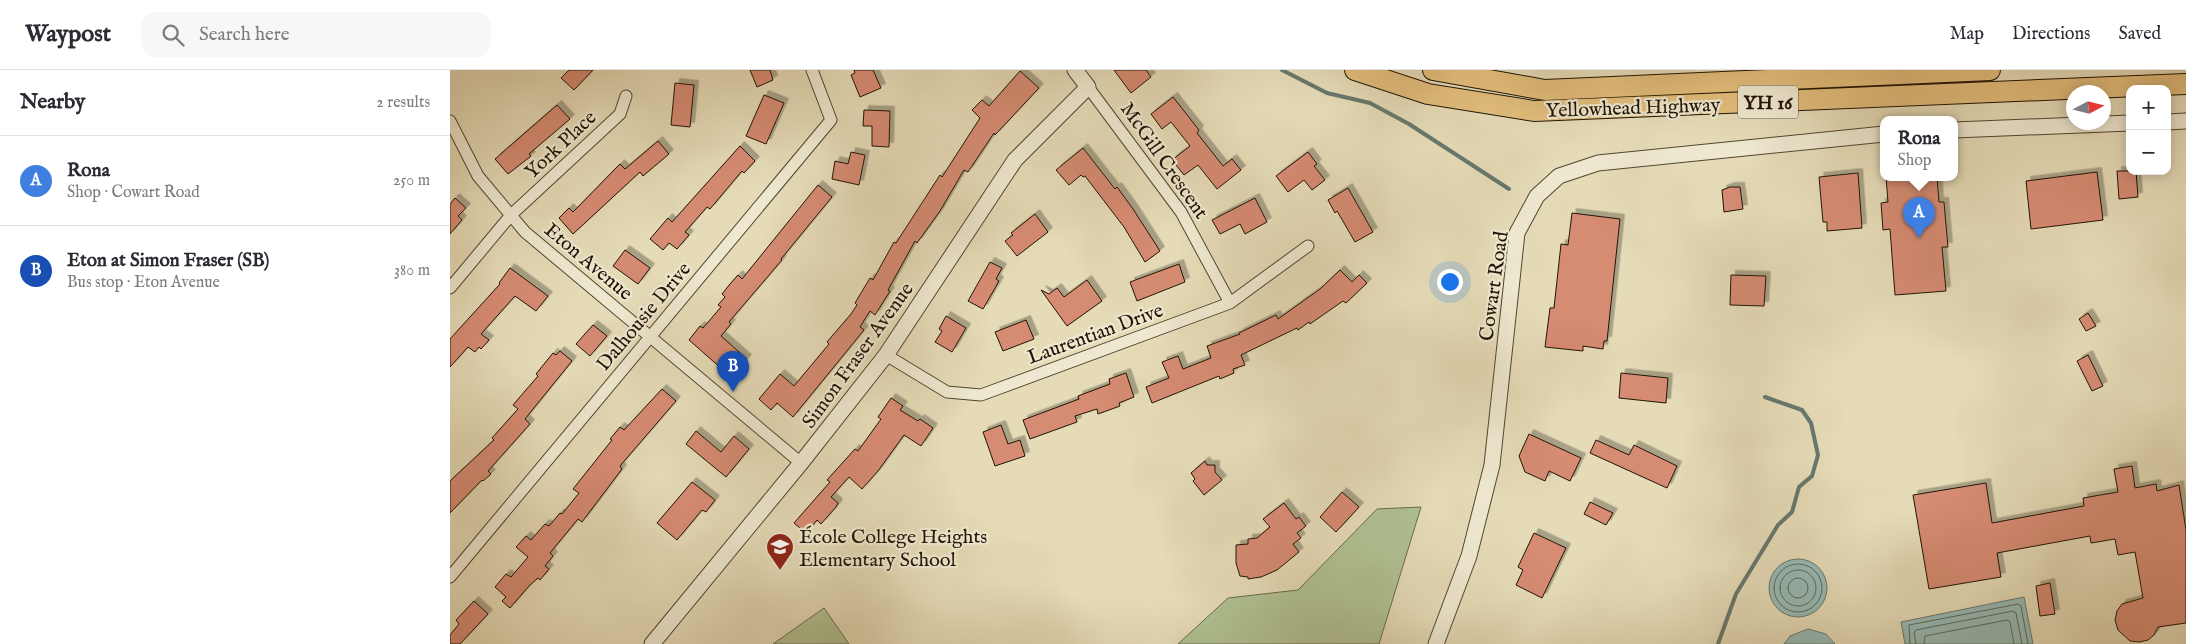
<!DOCTYPE html>
<meta charset="utf-8">
<style>
:root{--surface:#fff;--page:#f7f7f7;--text:#2b2b33;--muted:#7c7c81;--line:#e1e1e2;--accent:#8f2418}
body{margin:0;font-family:"IM FELL English",serif;background:var(--page);color:var(--text)}
.controls{position:absolute;right:15px;top:15px;display:grid;overflow:hidden;border-radius:10px;box-shadow:0 2px 12px #0003}
.controls button{width:45px;height:45px;display:grid;place-items:center;padding:0;border:0;border-bottom:1px solid var(--line);background:var(--surface);color:var(--text);font:25px sans-serif}
.compass{position:absolute;left:1616px;top:15px;width:45px;height:45px;border-radius:50%;background:var(--surface);box-shadow:0 2px 12px #0003;rotate:83deg}
.you{position:absolute;left:999px;top:211px;width:18px;height:18px;margin:-12px;border:4px solid #fff;border-radius:50%;background:#1a73e8;box-shadow:0 0 0 8px #1a73e833}
.badge{display:grid;place-items:center;width:32px;height:32px;border-radius:50%;background:var(--accent);color:#fff;font-size:16px;font-weight:700}
.pin{position:absolute;translate:-50% -41px;filter:drop-shadow(0 1px 2px #0008)}
.pin::after{content:'';position:absolute;top:26px;width:18px;height:15px;background:inherit;clip-path:polygon(0 0,100% 0,50% 100%)}
.popup{position:absolute;left:1430px;top:46px;width:78px;height:65px;box-sizing:border-box;display:grid;place-content:center;border-radius:10px;background:var(--surface);filter:drop-shadow(0 1px 4px #0005);font-size:16px;white-space:nowrap;color:var(--muted)}
.popup b{font-size:19px;color:var(--text)}
.popup::after{content:'';position:absolute;left:50%;top:100%;margin-left:-10px;border:10px solid transparent;border-top-color:var(--surface)}
.list{margin:0;padding:0;list-style:none}
h2{display:flex;justify-content:space-between;align-items:center;height:65px;margin:0;padding:0 20px;font-size:21px}
h2 small{font-size:16px;font-weight:400;color:var(--muted)}
.list li{display:grid;grid-template-columns:32px 1fr auto;gap:15px;align-items:center;box-sizing:border-box;height:90px;padding:0 20px;border-top:1px solid var(--line)}
.list b{display:block;font-size:19px;white-space:nowrap}
.list p{margin:0;font-size:16px;white-space:nowrap;color:var(--muted)}
.list em{font-size:16px;font-style:normal;color:var(--muted)}
.icon{flex:none;width:28px;height:28px;fill:none;stroke:currentColor;stroke-width:2;stroke-linecap:round;stroke-linejoin:round}
.map{position:relative;flex:none;width:1736px;height:574px;overflow:hidden}
header{display:flex;align-items:center;gap:30px;box-sizing:border-box;height:70px;padding:0 25px;background:var(--surface);border-bottom:1px solid var(--line)}
header strong{font-size:24px}
nav{display:flex;gap:28px;margin-inline-start:auto;font-size:18px}
.search{width:350px;height:45px;background:var(--page);display:flex;align-items:center;gap:12px;box-sizing:border-box;padding:0 18px;border-radius:15px;color:var(--muted);font-size:19px}
main{display:flex}
aside{flex:1;background:var(--surface)}
.map>svg:first-child{display:block}
</style>
<header>
<strong>Waypost</strong>
<div class="search"><svg class="icon" aria-label="search" viewBox="0 0 24 24"><circle cx="10" cy="10" r="6"/><path d="M15 15l6 6"/></svg>Search here</div>
<nav><a>Map</a><a>Directions</a><a>Saved</a></nav>
</header>
<main>
<aside>
<h2>Nearby<small>2 results</small></h2>
<ul class="list">
<li><span class="badge" style="background:#3f7fe0">A</span><div><b>Rona</b><p>Shop · Cowart Road</p></div><em>250 m</em></li>
<li><span class="badge" style="background:#1a4fb4">B</span><div><b>Eton at Simon Fraser (SB)</b><p>Bus stop · Eton Avenue</p></div><em>380 m</em></li>
</ul>
</aside>
<div class="map">
<svg width="1736" height="574" viewBox="0 0 1736 574">
<defs>
<filter id="shadow"><feDropShadow dx="4.5" dy="-4.5" stdDeviation="0" flood-color="#0004"/></filter>
</defs>
<rect width="100%" height="100%" fill="#e5dbb7"/>
<filter id="stains"><feTurbulence type="fractalNoise" baseFrequency=".004" numOctaves="4"/><feColorMatrix values="0 0 0 0 .2 0 0 0 0 .09 0 0 0 0 .02 0 0 0 .5 -.17"/></filter>
<radialGradient id="worn" r=".72"><stop offset=".6" stop-color="#630" stop-opacity="0"/><stop offset="1" stop-color="#630" stop-opacity=".3"/></radialGradient>
<!-- green -->
<path fill="#b0c192" stroke="#686a4b" d="M971,437L929,574H728L778,528L848,520L927,439Z
M374,538L399,574H323Z"/>
<!-- water -->
<path fill="#97bab5" stroke="#67786e" d="M1319 518a29 29 0 1 1 58 0a29 29 0 1 1-58 0Z
M1574,527L1583,574H1455L1451,552Z
M1358,559L1376,564L1385,574H1334L1340,566Z"/>
<g fill="none" stroke-linecap="round" stroke-linejoin="round">
<!-- shore -->
<path stroke="#5c675c" stroke-width="1" d="M1324 518a24 24 0 1 1 48 0a24 24 0 1 1-48 0Z
M1330 518a18 18 0 1 1 36 0a18 18 0 1 1-36 0Z
M1338 518a10 10 0 1 1 20 0a10 10 0 1 1-20 0Z
M1460,574L1459,555L1568,534L1571,536L1578,574
M1466,574L1464,562L1466,560L1563,541L1566,543L1572,574
M1474,574L1475,566L1557,550L1560,552L1564,574"/>
<!-- stream -->
<path stroke="#67786e" stroke-width="4" d="M832,0L877,23L920,33L959,54L1059,119
M1268,574L1286,524L1328,455L1342,442L1349,417L1362,406L1368,385L1361,353L1352,340L1315,327"/>
</g>
<!-- building -->
<path fill="#d68b73" stroke="#201404" filter="url(#shadow)" d="M119,0H143L124,20L111,8Z
M300,0H320L323,10L307,17Z
M404,0H423L431,18L410,27L401,5L405,3Z
M664,0H696L701,7L681,23Z
M570,1L589,18L545,65L544,63L518,102L514,100L490,141L467,173L465,171L438,220L440,221L425,245L420,241L410,257L414,260L343,347L327,333L321,340L309,329L330,304L344,316L379,274L377,272L401,244L407,235L405,233L420,208L423,210L444,172L446,173L490,105L492,107L530,48L522,40L532,30L539,36Z
M225,13L244,15L240,57L221,55Z
M314,25L334,33L316,74L296,66Z
M723,27L749,60L747,63L773,96L782,89L791,100L767,119L748,95L734,105L722,90L740,76L721,52L712,59L701,44Z
M107,35L120,49L79,84L81,86L58,104L45,89Z
M414,40L440,41L439,77L422,76V56H413Z
M208,71L219,84L193,106L190,102L123,164L109,148L119,138L123,142L170,94L175,99Z
M290,76L305,91L294,103L292,101L260,139L257,137L235,162L239,165L227,179L219,173L213,180L200,169L218,148L222,152Z
M633,78L665,119L667,117L683,139L710,181L695,192L674,157L635,106L633,107L631,105L619,115L606,100Z
M401,82L415,85L409,115L382,109L385,91L398,94Z
M858,82L867,94L864,96L875,110L862,120L854,110L838,122L826,106Z
M1667,101H1686L1688,127L1669,129Z
M1647,102L1653,150L1581,159L1576,111Z
M1408,103L1412,158L1377,161V152H1373L1369,107Z
M1436,107H1487L1489,132H1494L1498,177H1492L1496,221L1445,225L1440,159L1433,160L1431,133L1438,132Z
M368,115L382,127L331,189L332,190L279,252L281,254L271,266L297,289L281,307L239,270L250,256L253,258L271,237L268,235L275,227L272,224L280,214L288,205L292,209Z
M1280,117H1290L1293,139L1274,142L1272,120Z
M898,118L923,162L905,172L887,141L885,143L878,130Z
M5,128L16,138L8,146L12,150L0,164V134Z
M805,128L817,152L795,164L790,154L770,164L762,150Z
M1122,143L1170,149L1157,271H1154L1153,279L1133,276V281L1095,277L1100,238H1104L1111,174L1118,175Z
M585,144L598,162L567,186L555,171L563,165L561,163Z
M175,180L200,198L188,214L163,196Z
M540,192L552,198L546,209L549,211L533,239L518,231Z
M729,194L735,212L687,231L680,212Z
M60,198L98,226L86,241L65,226L31,264L39,270L31,279L29,277L25,282L18,277L0,297V269L50,214L49,213Z
M890,200L902,212L909,205L917,213L896,233L893,231L860,254L859,252L848,260L847,258L791,285L795,295L783,299L784,303L770,309L769,306L702,333L696,317L719,308L712,292L728,286L733,299L761,288L757,276L790,264L789,263L826,245L828,249L870,219Z
M1281,205L1316,206L1314,236L1280,235Z
M637,210L652,231L617,256L591,220L599,224L607,218L614,227Z
M1638,243L1646,256L1636,261L1629,249Z
M496,246L516,258L502,282L485,272L492,261L489,259Z
M576,250L584,269L553,281L545,262Z
M143,255L157,266L140,286L126,274Z
M110,281L122,291L75,349L80,354L38,401L41,404L33,411L32,410L0,443V411L44,370L42,368L68,339L63,335L88,306L86,304L103,283L106,285Z
M1638,285L1653,316L1642,321L1627,291Z
M676,303L684,327L669,333L670,336L648,344L647,339L625,346L627,352L580,369L573,350L629,329L628,326L660,314L659,309Z
M1171,303L1218,308L1216,333L1169,328Z
M212,319L226,331L170,396L172,399L132,452L128,449L100,483L103,486L95,496L99,499L90,510L88,508L79,516L60,538L52,531L56,527L45,517L56,504L61,507L78,487L66,477L76,466L81,470L95,454L99,456L110,443L112,444L129,423L123,419L162,370L160,369L170,357L174,360Z
M441,328L453,336L450,340L468,351L470,349L483,358L471,376L454,365L428,401L412,419L399,407L381,427L388,433L386,437L371,454L367,450L356,463L344,453L380,412L377,410L405,379L408,381L431,349L428,347Z
M551,355L558,374L570,370L575,386L545,396L533,362Z
M246,361L271,382L284,366L299,379L276,407L236,374Z
M1079,364L1131,388L1120,411L1099,401L1095,411L1075,402L1069,386Z
M1146,370L1179,385L1184,375L1227,396L1217,418L1140,383Z
M755,391L757,395H765V402L772,410L754,425L743,411L745,409L741,403Z
M1682,396L1685,418L1706,414L1707,421L1729,415L1736,460V553L1708,557L1704,565L1698,570L1689,572L1680,571L1668,560L1665,550L1667,541L1672,534L1693,528L1685,482L1668,485L1665,469L1641,473L1640,466L1547,483L1551,507L1479,519L1463,425L1536,413L1542,453L1634,436L1633,428L1668,422L1664,399Z
M242,412L265,430L256,442L252,440L227,470L207,453Z
M892,422L909,437L886,462L870,447Z
M1140,432L1163,443L1156,455L1134,444Z
M834,433L846,449L849,447L856,456L847,463L851,468L843,474L849,482L827,500L811,507L798,509V507L790,506L786,493V475L798,474V469L807,468L820,457L813,449Z
M1084,463L1116,478L1092,528L1066,515L1073,500L1068,497Z
M1600,513L1605,544L1590,546L1586,516Z
M24,531L38,544L10,574H0V565L9,554L6,550Z"/>
<g fill="none" stroke-linecap="round" stroke-linejoin="round">
<defs>
<path id="minor" d="M638,17L731,142L780,233
M0,51L28,106L75,162L351,393
M0,218L61,145L170,44L176,26
M436,285L497,322L531,325L780,233L858,176
M0,507L381,50L362,0"/>
<path id="tertiary" d="M1717,52L1736,51
M1504,60L1680,53
M202,574L351,393L436,285L565,90L638,17L625,0
M986,574L1019,486L1042,395L1067,163L1087,126L1109,106L1148,93L1434,64"/>
<path id="trunk" d="M905,0L978,24L1084,41L1736,14
M983,0L1095,20L1540,0"/>
</defs>
<!-- minor casing -->
<use href="#minor" stroke="#514631" stroke-width="13"/>
<!-- tertiary casing -->
<use href="#tertiary" stroke="#514631" stroke-width="17"/>
<!-- trunk casing -->
<use href="#trunk" stroke="#201404" stroke-width="22"/>
<!-- minor -->
<use href="#minor" stroke="#eee8d0" stroke-width="11"/>
<!-- tertiary -->
<use href="#tertiary" stroke="#eee8d0" stroke-width="15"/>
<!-- trunk -->
<use href="#trunk" stroke="#e2be7c" stroke-width="20"/>
</g>
<!-- icons -->
<defs>
<symbol id="school-pin" viewBox="-11 -11 22 30"><path d="M0 17L-7.5 6A9.5 9.5 0 1 1 7.5 6Z" fill="#8f2418" stroke="#eee8d0"/><path d="M0-5L7-2L0 1L-7-2ZM-4 1L0 2.5L4 1V4Q0 6-4 4Z" fill="#fff"/></symbol>
</defs>
<g fill-rule="evenodd">
<use href="#school-pin" x="314" y="461" width="32" height="43"/>
</g>
<g text-anchor="middle" stroke-width="4.5" stroke-linejoin="round" paint-order="stroke">
<!-- shield labels -->
<rect fill="#eee8d0" stroke="#5e5441" stroke-width="1" x="1288" y="15.5" width="60" height="33" rx="4"/>
<g font-size="19" font-weight="bold" fill="#201404">
<text x="1318" y="39">YH 16</text>
</g>
<!-- street labels -->
<g font-size="20" fill="#201404" stroke="#eee8d0">
<text transform="translate(1183 37) rotate(-2)" y="7">Yellowhead Highway</text>
<text transform="translate(110 74) rotate(-43)" y="7">York Place</text>
<text transform="translate(715 90) rotate(55)" y="7">McGill Crescent</text>
<text transform="translate(139 191) rotate(40)" y="7">Eton Avenue</text>
<text transform="translate(1043 216) rotate(-82)" y="7">Cowart Road</text>
<text transform="translate(193 246) rotate(-50)" y="7">Dalhousie Drive</text>
<text transform="translate(645 263) rotate(-20)" y="7">Laurentian Drive</text>
<text transform="translate(407 285) rotate(-54)" y="7">Simon Fraser Avenue</text>
</g>
<!-- poi labels -->
<g font-size="20" fill="#201404" stroke="#eee8d0" text-anchor="start">
<text x="349" y="473">École College Heights<tspan x="349" dy="23">Elementary School</tspan></text>
</g>
</g>
<rect width="100%" height="100%" filter="url(#stains)"/>
<rect width="100%" height="100%" fill="url(#worn)"/>
</svg>
<div class="controls">
<button>+</button>
<button>−</button>
</div>
<svg class="compass" viewBox="-18 -18 36 36"><path d="M0-13l5 13h-10z" fill="#e53935"/><path d="M0 13l5-13h-10z" fill="#7c7c81"/></svg>
<div class="you"></div>
<div class="pin badge" style="left:1469px;top:168px;background:#3f7fe0">A</div>
<div class="popup"><b>Rona</b>Shop</div>
<div class="pin badge" style="left:283px;top:322px;background:#1a4fb4">B</div>
</div>
</main>
